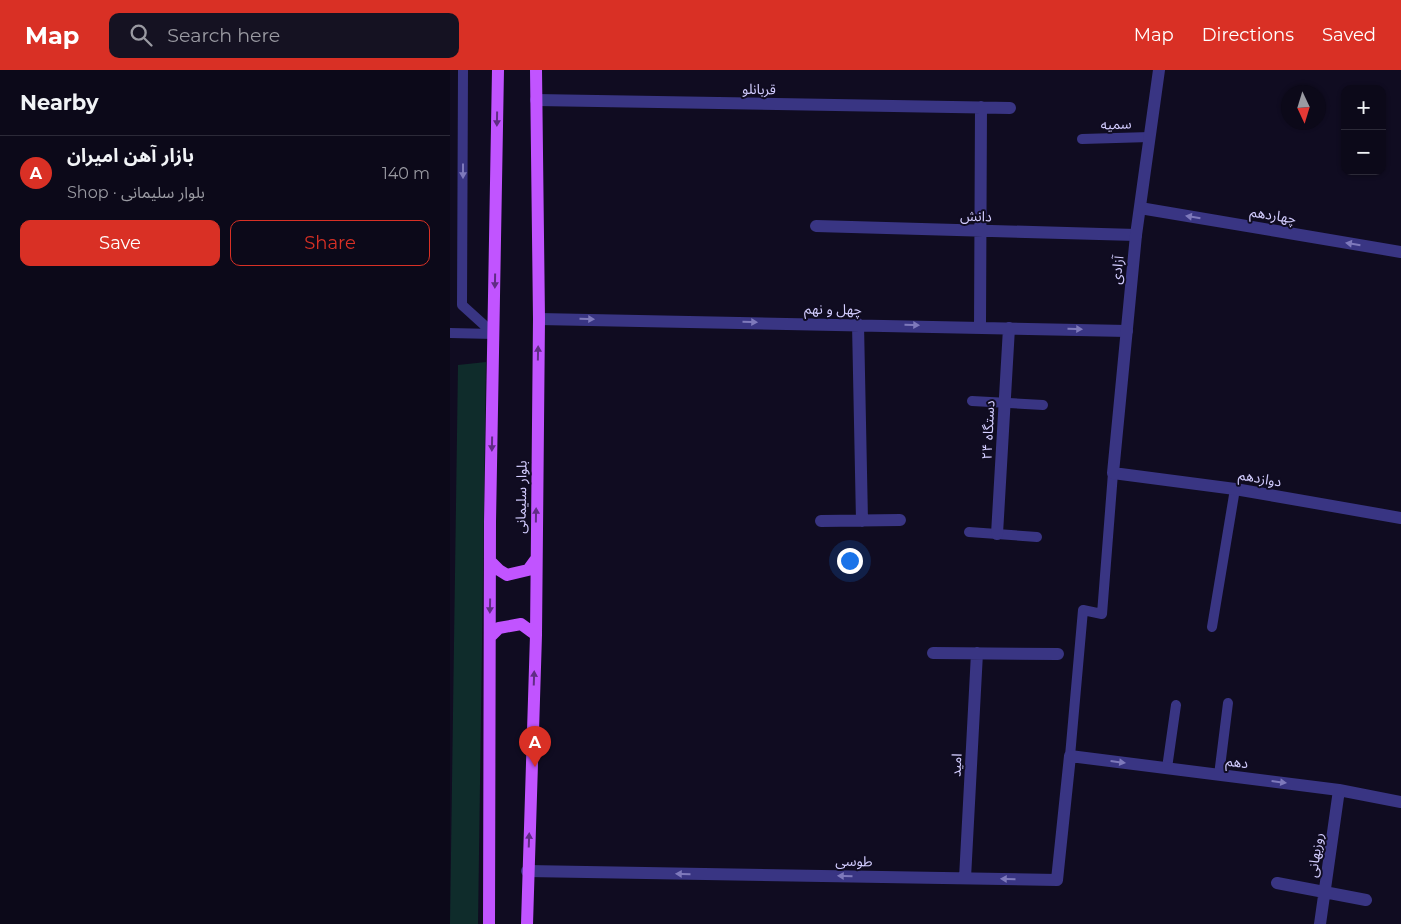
<!DOCTYPE html>
<meta charset="utf-8">
<style>
:root{--surface:#0c0919;--page:#151222;--text:#f1f3f6;--muted:#9a9aa2;--line:#2c2a38;--accent:#d93025}
body{margin:0;font-family:Montserrat,"Noto Sans Arabic",sans-serif;background:var(--page);color:var(--text)}
.controls{position:absolute;right:15px;top:15px;display:grid;overflow:hidden;border-radius:10px;box-shadow:0 1px 4px #0004}
.controls button{width:45px;height:45px;display:grid;place-items:center;padding:0;border:0;border-bottom:1px solid var(--line);background:var(--surface);color:var(--text);font:25px sans-serif}
.compass{position:absolute;left:831px;top:15px;width:45px;height:45px;border-radius:50%;background:var(--surface);box-shadow:0 1px 4px #0004;rotate:176deg}
.you{position:absolute;left:399px;top:490px;width:18px;height:18px;margin:-12px;border:4px solid #fff;border-radius:50%;background:#1a73e8;box-shadow:0 0 0 8px #1a73e833}
.badge{display:grid;place-items:center;width:32px;height:32px;border-radius:50%;background:var(--accent);color:#fff;font-size:16px;font-weight:700}
.pin{position:absolute;translate:-50% -41px;filter:drop-shadow(0 1px 2px #0008)}
.pin::after{content:'';position:absolute;top:26px;width:18px;height:15px;background:inherit;clip-path:polygon(0 0,100% 0,50% 100%)}
.list{margin:0;padding:0;list-style:none}
h2{display:flex;justify-content:space-between;align-items:center;height:65px;margin:0;padding:0 20px;font-size:21px}
h2 small{font-size:16px;font-weight:400;color:var(--muted)}
.list li{display:grid;grid-template-columns:32px 1fr auto;gap:15px;align-items:center;box-sizing:border-box;height:70px;padding:0 20px;border-top:1px solid var(--line)}
.list b{display:block;font-size:19px;white-space:nowrap}
.list p{margin:0;font-size:16px;white-space:nowrap;color:var(--muted)}
.list em{font-size:16px;font-style:normal;color:var(--muted)}
.actions{display:flex;gap:10px;padding:15px 20px}
.actions a{flex:1;padding:11px 0;border:1px solid var(--accent);border-radius:10px;text-align:center;font-size:18px;color:var(--accent)}
.actions .main{background:var(--accent);color:#fff}
.icon{flex:none;width:28px;height:28px;fill:none;stroke:currentColor;stroke-width:2;stroke-linecap:round;stroke-linejoin:round}
.map{position:relative;flex:none;width:951px;height:854px;overflow:hidden}
header{display:flex;align-items:center;gap:30px;box-sizing:border-box;height:70px;padding:0 25px;background:var(--accent);color:#fff}
header strong{font-size:24px}
nav{display:flex;gap:28px;margin-inline-start:auto;font-size:18px}
.search{width:350px;height:45px;background:var(--page);display:flex;align-items:center;gap:12px;box-sizing:border-box;padding:0 18px;border-radius:10px;color:var(--muted);font-size:19px}
main{display:flex}
aside{flex:1;background:var(--surface)}
.map>svg:first-child{display:block}
</style>
<header>
<strong>Map</strong>
<div class="search"><svg class="icon" aria-label="search" viewBox="0 0 24 24"><circle cx="10" cy="10" r="6"/><path d="M15 15l6 6"/></svg>Search here</div>
<nav><a>Map</a><a>Directions</a><a>Saved</a></nav>
</header>
<main>
<aside>
<h2>Nearby<small></small></h2>
<ul class="list">
<li><span class="badge">A</span><div><b>بازار آهن امیران</b><p>Shop · بلوار سلیمانی</p></div><em>140 m</em></li>
</ul>
<div class="actions"><a class="main">Save</a><a>Share</a></div>
</aside>
<div class="map">
<svg width="951" height="854" viewBox="0 0 951 854">
<rect width="100%" height="100%" fill="#100c21"/>
<!-- green -->
<path fill="#0f2c2b" d="M36,292L28,854H0L8,295Z"/>
<g fill="none" stroke-linecap="round" stroke-linejoin="round">
<!-- service -->
<path stroke="#393583" stroke-width="10" d="M13,0L12,235L44,264
M632,69L700,67
M0,263L44,264
M522,331L593,335
M519,462L587,467
M762,557L785,419
M620,686L633,540L652,544L663,403
M717,698L726,635
M769,705L778,633"/>
<!-- minor -->
<path stroke="#393583" stroke-width="12" d="M86,30L560,38
M366,156L686,165
M89,249L677,261
M408,254L412,451
M530,257L531,37
M371,451L450,450
M547,464L559,258
M483,583L608,584
M77,801L607,810L620,686L889,720L951,732
M515,808L527,583
M827,813L916,830
M870,854L889,720"/>
<!-- tertiary -->
<path stroke="#393583" stroke-width="12" d="M709,0L686,165L663,403L785,419L951,448
M690,138L951,182"/>
<!-- primary -->
<path stroke="#c154ff" stroke-width="12" d="M40,491L49,500L57,505L78,500L86,489
M40,567L49,558L71,554L86,565
M39,854L40,452L48,0
M77,854L86,565L89,249L86,0"/>
</g>
<!-- one-way arrows -->
<defs><path id="oneway-solid" d="M-6-.8H1V-3.2L6.5 0L1 3.2V.8H-6Z" transform="scale(1.25)"/></defs>
<g fill="#602c85">
<use href="#oneway-solid" transform="translate(47 49) rotate(91)"/>
<use href="#oneway-solid" transform="translate(45 211) rotate(91)"/>
<use href="#oneway-solid" transform="translate(88 283) rotate(-89)"/>
<use href="#oneway-solid" transform="translate(42 374) rotate(91)"/>
<use href="#oneway-solid" transform="translate(86 445) rotate(-89)"/>
<use href="#oneway-solid" transform="translate(40 536) rotate(91)"/>
<use href="#oneway-solid" transform="translate(84 608) rotate(-88)"/>
<use href="#oneway-solid" transform="translate(79 770) rotate(-88)"/>
</g>
<g fill="#7e79bb">
<use href="#oneway-solid" transform="translate(13 101) rotate(90)"/>
<use href="#oneway-solid" transform="translate(743 147) rotate(-171)"/>
<use href="#oneway-solid" transform="translate(903 174) rotate(-171)"/>
<use href="#oneway-solid" transform="translate(137 249) rotate(1)"/>
<use href="#oneway-solid" transform="translate(300 252) rotate(1)"/>
<use href="#oneway-solid" transform="translate(462 255) rotate(1)"/>
<use href="#oneway-solid" transform="translate(625 259) rotate(1)"/>
<use href="#oneway-solid" transform="translate(668 692) rotate(7)"/>
<use href="#oneway-solid" transform="translate(829 712) rotate(7)"/>
<use href="#oneway-solid" transform="translate(233 804) rotate(-179)"/>
<use href="#oneway-solid" transform="translate(395 806) rotate(-179)"/>
<use href="#oneway-solid" transform="translate(558 809) rotate(-179)"/>
</g>
<g text-anchor="middle" stroke-width="4" stroke-linejoin="round" paint-order="stroke">
<!-- street labels -->
<g font-size="14" fill="#d3cdff" stroke="#100c21">
<text transform="translate(309 19) rotate(1)" y="5">قربانلو</text>
<text transform="translate(666 54) rotate(-2)" y="5">سمیه</text>
<text transform="translate(823 145) rotate(9)" y="5">چهاردهم</text>
<text transform="translate(526 146) rotate(2)" y="5">دانش</text>
<text transform="translate(667 200) rotate(-84)" y="5">آزادی</text>
<text transform="translate(383 239) rotate(1)" y="5">چهل و نهم</text>
<text transform="translate(538 360) rotate(-87)" y="5">۲۴ دستگاه</text>
<text transform="translate(810 408) rotate(10)" y="5">دوازدهم</text>
<text transform="translate(71 427) rotate(-89)" y="5">بلوار سلیمانی</text>
<text transform="translate(787 692) rotate(7)" y="5">دهم</text>
<text transform="translate(506 695) rotate(-87)" y="5">امید</text>
<text transform="translate(865 785) rotate(-82)" y="5">روزبهانی</text>
<text transform="translate(404 791) rotate(1)" y="5">طوسی</text>
</g>
</g>
</svg>
<div class="controls">
<button>+</button>
<button>−</button>
</div>
<svg class="compass" viewBox="-18 -18 36 36"><path d="M0-13l5 13h-10z" fill="#e53935"/><path d="M0 13l5-13h-10z" fill="#9a9aa2"/></svg>
<div class="you"></div>
<div class="pin badge" style="left:85px;top:697px">A</div>
</div>
</main>
